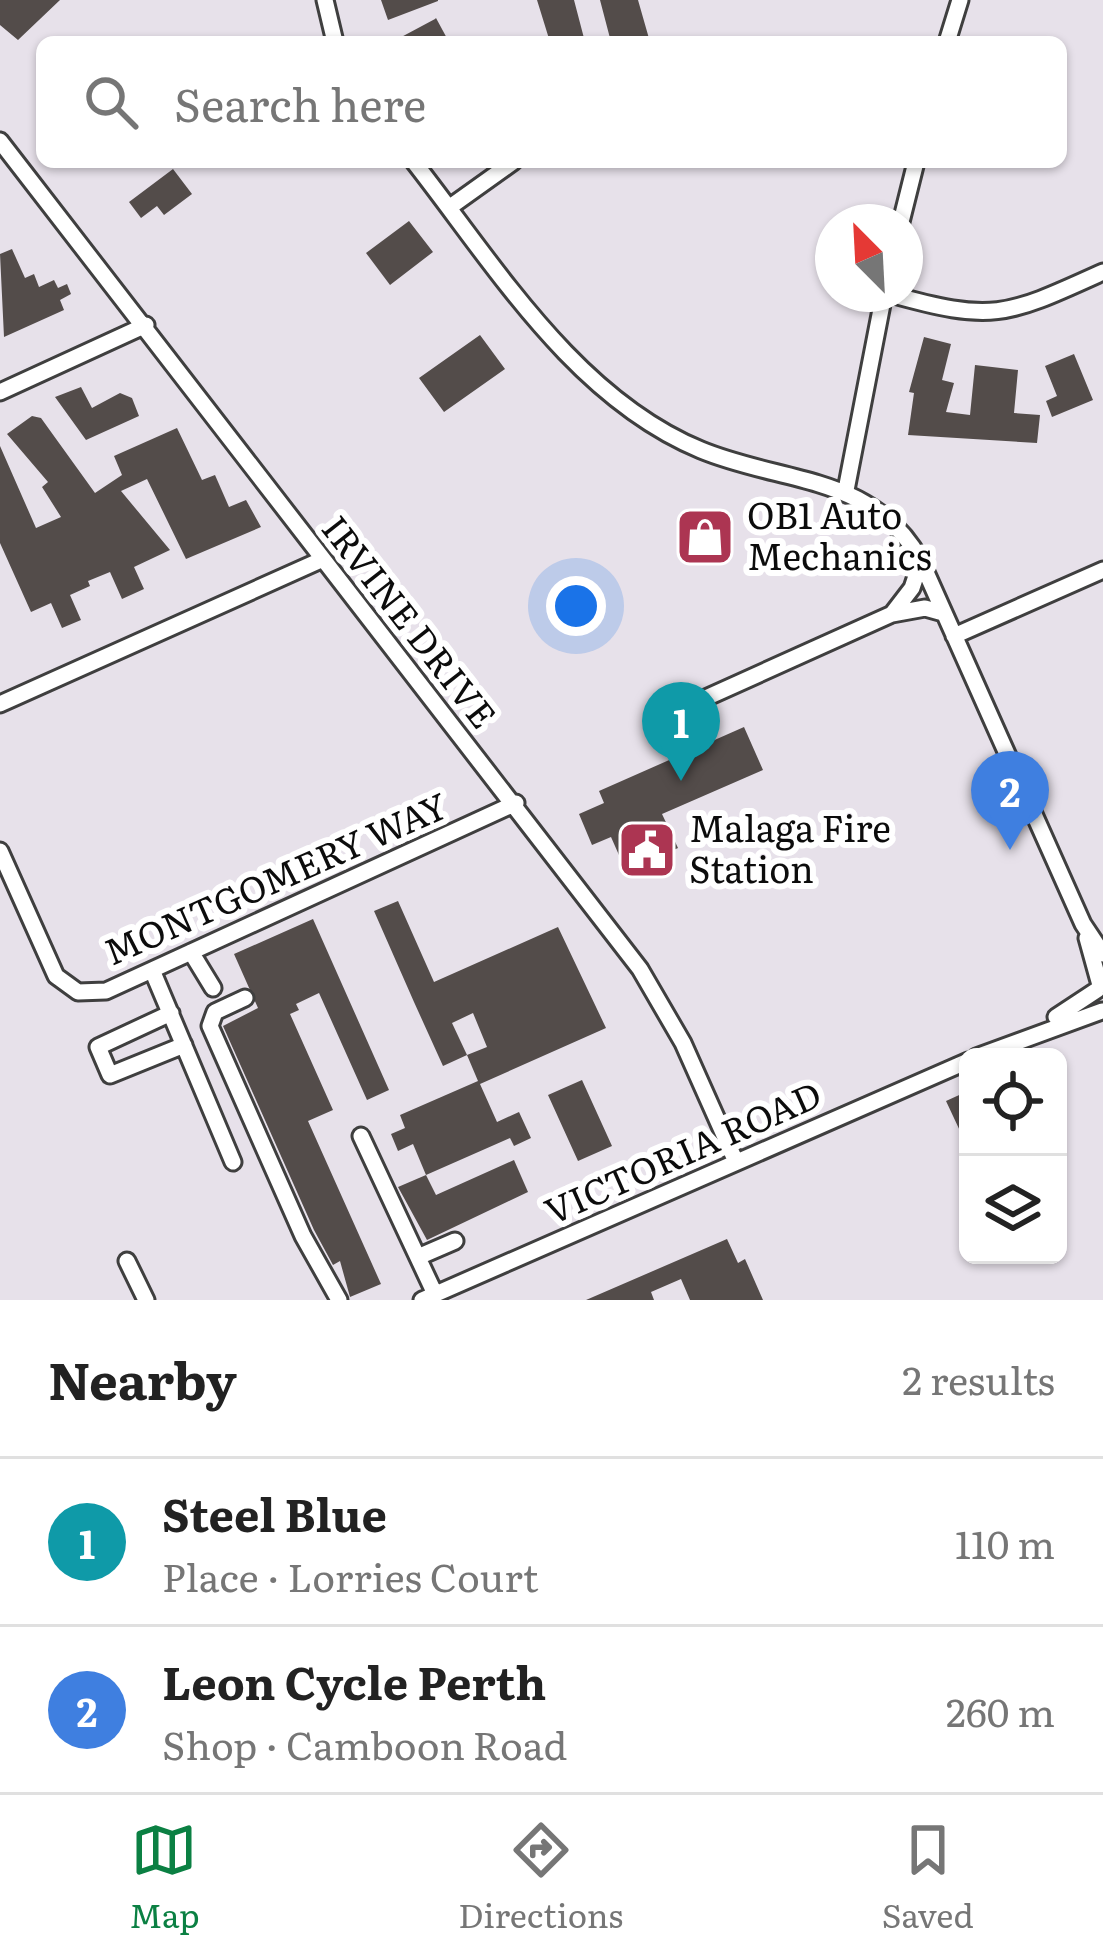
<!DOCTYPE html>
<meta charset="utf-8">
<style>
:root{--surface:#fff;--page:#f2f2f2;--text:#222;--muted:#767676;--line:#e0e0e0;--accent:#0b8043}
body{margin:0;font-family:Literata,serif;background:var(--page);color:var(--text)}
.controls{position:absolute;right:36px;bottom:36px;display:grid;overflow:hidden;border-radius:18px;box-shadow:0 3px 9px #0004}
.controls button{width:108px;height:108px;display:grid;place-items:center;padding:0;border:0;border-bottom:3px solid var(--line);background:var(--surface);color:var(--text);font:60px sans-serif}
.compass{position:absolute;left:815px;top:204px;width:108px;height:108px;border-radius:50%;background:var(--surface);box-shadow:0 3px 9px #0004;rotate:336deg}
.you{position:absolute;left:576px;top:606px;width:42px;height:42px;margin:-30px;border:9px solid #fff;border-radius:50%;background:#1a73e8;box-shadow:0 0 0 18px #1a73e833}
.badge{display:grid;place-items:center;width:78px;height:78px;border-radius:50%;background:var(--accent);color:#fff;font-size:39px;font-weight:700}
.pin{position:absolute;translate:-50% -99px;filter:drop-shadow(0 3px 6px #0008)}
.pin::after{content:'';position:absolute;top:63px;width:42px;height:36px;background:inherit;clip-path:polygon(0 0,100% 0,50% 100%)}
.list{margin:0;padding:0;list-style:none}
h2{display:flex;justify-content:space-between;align-items:center;height:156px;margin:0;padding:0 48px;font-size:51px}
h2 small{font-size:39px;font-weight:400;color:var(--muted)}
.list li{display:grid;grid-template-columns:78px 1fr auto;gap:36px;align-items:center;box-sizing:border-box;height:168px;padding:0 48px;border-top:3px solid var(--line)}
.list b{display:block;font-size:45px;white-space:nowrap}
.list p{margin:0;font-size:39px;white-space:nowrap;color:var(--muted)}
.list em{font-size:39px;font-style:normal;color:var(--muted)}
.icon{flex:none;width:66px;height:66px;fill:none;stroke:currentColor;stroke-width:2;stroke-linecap:round;stroke-linejoin:round}
.map{position:relative;flex:none;width:1103px;height:1300px;overflow:hidden}
.search{position:absolute;background:var(--surface);box-shadow:0 3px 9px #0004;left:36px;right:36px;top:36px;height:132px;display:flex;align-items:center;gap:30px;box-sizing:border-box;padding:0 42px;border-radius:18px;color:var(--muted);font-size:45px}
.sheet{height:492px;background:var(--surface)}
nav{display:flex;justify-content:space-around;align-items:center;box-sizing:border-box;height:168px;border-top:3px solid var(--line);background:var(--surface);font-size:33px;color:var(--muted)}
nav a{display:grid;justify-items:center;gap:6px}
nav .on{color:var(--accent)}
.map>svg:first-child{display:block}
</style>
<div class="map">
<svg width="1103" height="1300" viewBox="0 0 1103 1300">
<rect width="100%" height="100%" fill="#fdf7ed"/>
<!-- industrial -->
<path fill="#e7e1ea" fill-rule="evenodd" d="M0,0H1103V1300H0ZM42,42H1061V162H42ZM833,222H905V294H833ZM968,1057H1058V1255H968Z"/>
<!-- building -->
<path fill="#534c4a" fill-rule="evenodd" d="M0,0H60L18,40L0,25Z
M381,0H438V1L388,20Z
M537,0H574L585,42H550Z
M600,0H638L650,42H611Z
M436,18L449,42H392L435,19Z
M173,169L192,194L164,215L157,206L141,218L129,202Z
M409,221L433,252L390,285L366,253Z
M12,249L25,278L34,274L39,287L54,280L58,288L67,284L71,294L60,300L64,310L4,337L0,254Z
M480,335L505,369L444,412L419,378Z
M924,337L951,344L942,380L954,383L946,412L970,415L975,365L1018,370L1014,413L1040,415L1037,443L908,435L914,393L909,392Z
M1074,354L1093,400L1052,417L1046,401L1057,396L1045,366Z
M81,387L92,408L120,393L132,398L139,416L86,440L55,397Z
M32,416L41,418L95,493L122,475L114,456L177,428L202,480L215,475L229,507L246,500L261,527L186,559L147,479L121,491L170,550L134,567L144,589L122,599L110,572L88,581L90,586L70,595L81,620L62,628L51,603L31,612L0,543V446L36,528L61,517L42,487L48,482L7,434Z
M744,727L763,770L662,814L678,848L626,871L611,837L592,845L579,814L604,803L599,791Z
M398,901L434,982L558,927L606,1028L480,1084L497,1122L519,1112L531,1138L514,1146L510,1138L426,1175L413,1144L398,1151L391,1134L405,1128L400,1115L478,1081L467,1055L443,1066L414,1002L374,911ZM473,1013L487,1047L467,1055L452,1023Z
M313,919L389,1090L367,1100L319,993L296,1004L299,1010L290,1014L333,1110L308,1121L381,1284L350,1297L340,1261L333,1265L314,1230L223,1026L258,1008L234,954Z
M582,1080L612,1146L578,1161L548,1095Z
M968,1091V1148L946,1101Z
M514,1160L528,1192L427,1240L398,1187L426,1175L436,1195Z
M727,1239L738,1263L745,1259L763,1300H690L681,1279L651,1292L654,1300H586Z"/>
<g fill="none" stroke-linecap="round" stroke-linejoin="round">
<defs>
<path id="minor" d="M325,0L335,42
M947,42L960,0
M0,141L640,969L683,1043L736,1162
M414,162C496,267 575,398 701,450C783,484 874,474 921,561L1083,924L1103,954
M450,207L513,162
M901,222L916,162
M890,294C994,323 1006,316 1103,272
M0,392L146,325
M846,490L884,294
M892,614L912,588L921,561
M954,636L1103,570
M0,704L321,560
M659,719L892,614L925,608L943,613
M0,851L56,976L78,992L106,991L516,803
M1087,938L1100,985
M191,952L213,988
M152,970L233,1162
M245,998L215,1012L210,1026L303,1236L339,1300
M171,1013L98,1047L110,1075L184,1045
M1056,1017L1097,990
M976,1057L1102,1011
M361,1136L435,1294
M418,1257L455,1241
M127,1261L146,1300
M422,1300L968,1061"/>
</defs>
<!-- minor casing -->
<use href="#minor" stroke="#3f3f3f" stroke-width="21"/>
<!-- minor -->
<use href="#minor" stroke="#fff" stroke-width="15"/>
</g>
<!-- icons -->
<defs>
<symbol id="shop-square" viewBox="-11 -11 22 22"><rect x="-9" y="-9" width="18" height="18" rx="4" fill="#ac3552" stroke="#fff"/><path d="M-5-2.5h2.3a2.7 3.5 0 0 1 5.4 0H5L5.5 6h-11ZM-1.5-2.5h3a1.5 2.3 0 0 0-3 0Z" fill="#fff"/></symbol>
<symbol id="civic-square" viewBox="-11 -11 22 22"><rect x="-9" y="-9" width="18" height="18" rx="4" fill="#ac3552" stroke="#fff"/><path d="M-.6-6.5H3V-4.5H.6V-3L4-1V1h2V6H-6V1h2V-1L-.6-3ZM-1.2 2.5V6h2.4V2.5Z" fill="#fff"/></symbol>
</defs>
<g fill-rule="evenodd">
<use href="#shop-square" x="672" y="504" width="66" height="66"/>
<use href="#civic-square" x="614" y="817" width="66" height="66"/>
</g>
<g text-anchor="middle" stroke-width="12" stroke-linejoin="round" paint-order="stroke">
<!-- poi labels -->
<g font-size="36" fill="#0c0c0c" stroke="#fff" text-anchor="start">
<text x="747" y="529">OB1 Auto<tspan x="747" dy="41">Mechanics</tspan></text>
<text x="689" y="842">Malaga Fire<tspan x="689" dy="41">Station</tspan></text>
</g>
<!-- street labels -->
<g font-size="36" fill="#0c0c0c" stroke="#fff">
<text transform="translate(409 622) rotate(52)" y="13">IRVINE DRIVE</text>
<text transform="translate(276 879) rotate(-24)" y="13">MONTGOMERY WAY</text>
<text transform="translate(683 1153) rotate(-24)" y="13">VICTORIA ROAD</text>
</g>
</g>
</svg>
<div class="controls">
<button><svg class="icon" aria-label="locate" viewBox="0 0 24 24"><circle cx="12" cy="12" r="6"/><path d="M12 2v4M12 18v4M2 12h4M18 12h4"/></svg></button>
<button><svg class="icon" aria-label="layers" viewBox="0 0 24 24"><path d="M12 4l9 5-9 5-9-5zM3 14l9 5 9-5"/></svg></button>
</div>
<svg class="compass" viewBox="-18 -18 36 36"><path d="M0-13l5 13h-10z" fill="#e53935"/><path d="M0 13l5-13h-10z" fill="#767676"/></svg>
<div class="you"></div>
<div class="pin badge" style="left:681px;top:781px;background:#0f9aa8">1</div>
<div class="pin badge" style="left:1010px;top:850px;background:#3f7fe0">2</div>
<div class="search"><svg class="icon" aria-label="search" viewBox="0 0 24 24"><circle cx="10" cy="10" r="6"/><path d="M15 15l6 6"/></svg>Search here</div>
</div>
<section class="sheet">
<h2>Nearby<small>2 results</small></h2>
<ul class="list">
<li><span class="badge" style="background:#0f9aa8">1</span><div><b>Steel Blue</b><p>Place · Lorries Court</p></div><em>110 m</em></li>
<li><span class="badge" style="background:#3f7fe0">2</span><div><b>Leon Cycle Perth</b><p>Shop · Camboon Road</p></div><em>260 m</em></li>
</ul>
</section>
<nav>
<a class="on"><svg class="icon" aria-label="map" viewBox="0 0 24 24"><path d="M3 6l6-2 6 2 6-2v14l-6 2-6-2-6 2zM9 4v14M15 6v14"/></svg>Map</a>
<a><svg class="icon" aria-label="directions" viewBox="0 0 24 24"><path d="M12 3l9 9-9 9-9-9zM9 14v-3h6M13 9l2 2-2 2"/></svg>Directions</a>
<a><svg class="icon" aria-label="saved" viewBox="0 0 24 24"><path d="M7 4h10v16l-5-4-5 4z"/></svg>Saved</a>
</nav>
